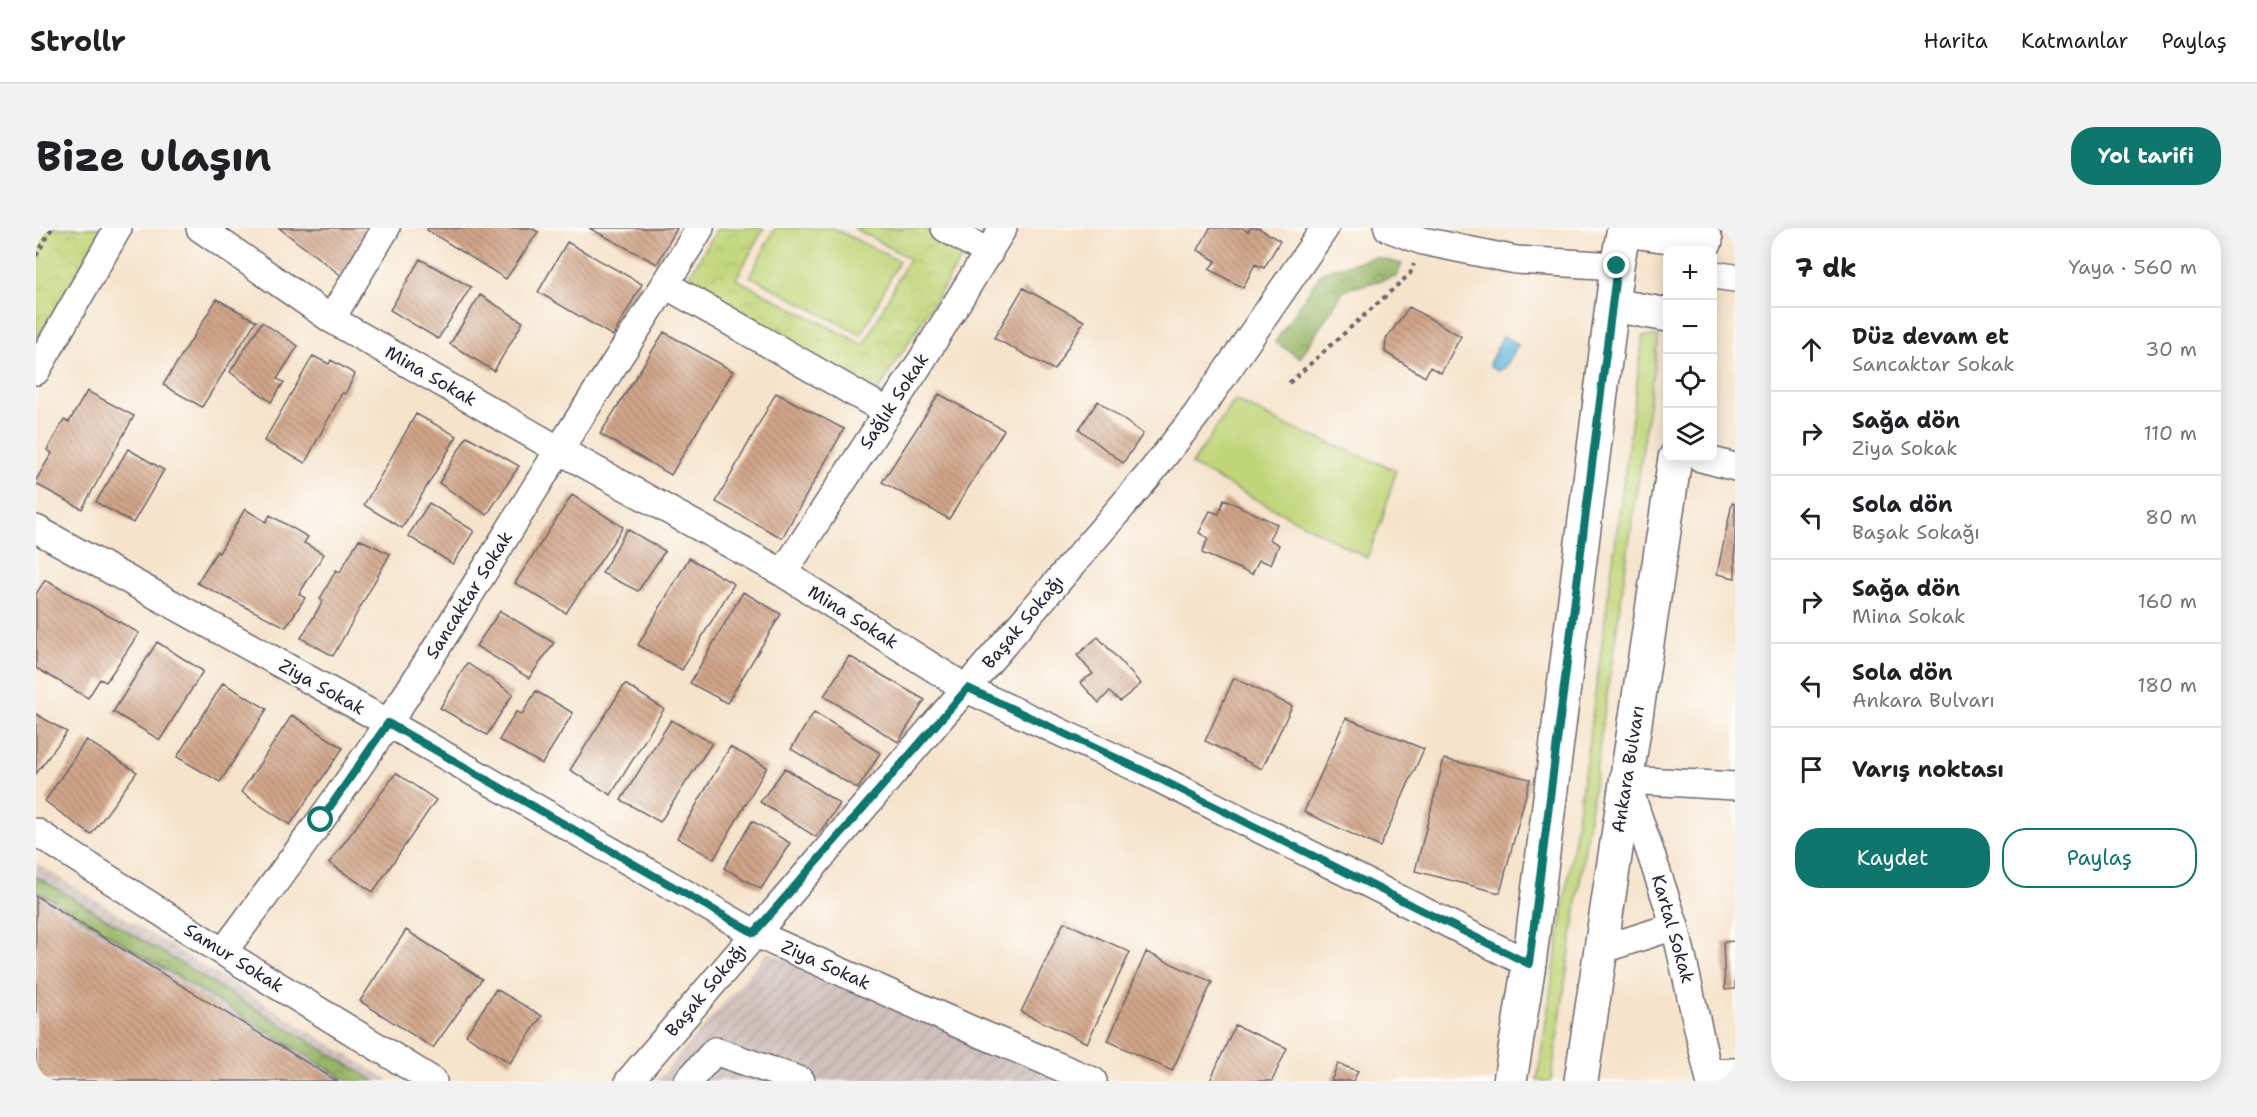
<!DOCTYPE html>
<html lang="tr">
<meta charset="utf-8">
<style>
:root{--surface:#fff;--page:#f2f2f2;--text:#202124;--muted:#757577;--line:#e0e0e0;--accent:#0f766e}
body{margin:0;font-family:"Shantell Sans",sans-serif;background:var(--page);color:var(--text)}
.controls{position:absolute;right:18px;top:18px;display:grid;overflow:hidden;border-radius:12px;box-shadow:0 3px 15px #0003}
.controls button{width:54px;height:54px;display:grid;place-items:center;padding:0;border:0;border-bottom:2px solid var(--line);background:var(--surface);color:var(--text);font:30px sans-serif}
.stop{position:absolute;width:18px;height:18px;margin:-14px;border:4px solid #0f766e;border-radius:50%;background:#fff}
.stop.end{background:#0f766e;border-color:#fff;box-shadow:0 2px 6px #0008}
.list{margin:0;padding:0;list-style:none}
h2{display:flex;justify-content:space-between;align-items:center;height:78px;margin:0;padding:0 24px;font-size:26px}
h2 small{font-size:20px;font-weight:400;color:var(--muted)}
.list li{display:grid;grid-template-columns:39px 1fr auto;gap:18px;align-items:center;box-sizing:border-box;height:84px;padding:0 24px;border-top:2px solid var(--line)}
.list b{display:block;font-size:22px;white-space:nowrap}
.list p{margin:0;font-size:20px;white-space:nowrap;color:var(--muted)}
.list em{font-size:20px;font-style:normal;color:var(--muted)}
.actions{display:flex;gap:12px;padding:18px 24px}
.actions a{flex:1;padding:14px 0;border:2px solid var(--accent);border-radius:24px;text-align:center;font-size:21px;color:var(--accent)}
.actions .main{background:var(--accent);color:#fff}
.icon{flex:none;width:33px;height:33px;fill:none;stroke:currentColor;stroke-width:2;stroke-linecap:round;stroke-linejoin:round}
.map{position:relative;flex:none;width:1699px;height:853px;overflow:hidden;border-radius:24px}
header{display:flex;align-items:center;gap:36px;box-sizing:border-box;height:84px;padding:0 30px;background:var(--surface);border-bottom:2px solid var(--line)}
header strong{font-size:28px}
nav{display:flex;gap:33px;margin-inline-start:auto;font-size:21px}
.intro{display:flex;align-items:center;justify-content:space-between;box-sizing:border-box;height:144px;padding:0 36px}
h1{margin:0;font-size:42px}
.button{padding:15px 27px;border-radius:24px;background:var(--accent);color:#fff;font-size:21px;font-weight:700}
main{display:flex;gap:36px;padding:0 36px}
aside{flex:1;background:var(--surface);border-radius:24px;box-shadow:0 3px 15px #0003}
.map>svg:first-child{display:block}
</style>
<header>
<strong>Strollr</strong>
<nav><a>Harita</a><a>Katmanlar</a><a>Paylaş</a></nav>
</header>
<div class="intro"><h1>Bize ulaşın</h1><a class="button">Yol tarifi</a></div>
<main>
<div class="map">
<svg width="1699" height="853" viewBox="0 0 1699 853">
<defs>
<pattern id="industrial-furrows" width="10" height="10" patternUnits="userSpaceOnUse" patternTransform="scale(1.5)"><rect width="10" height="10" fill="#d0c0bc"/><path d="M-1 1l2-2M0 10L10 0M9 11l2-2" fill="none" stroke="#b2a5a2"/></pattern>
<pattern id="forest-crowns" width="20" height="18" patternUnits="userSpaceOnUse" patternTransform="scale(1.5)"><rect width="20" height="18" fill="#98b668"/><path d="M2 6a3 3 0 1 1 6 0M12 15a3 3 0 1 1 6 0" fill="none" stroke="#7c9457"/></pattern>
<pattern id="park-crowns" width="20" height="18" patternUnits="userSpaceOnUse" patternTransform="scale(1.5)"><rect width="20" height="18" fill="#c0d578"/><path d="M2 6a3 3 0 1 1 6 0M12 15a3 3 0 1 1 6 0" fill="none" stroke="#a5b769"/></pattern>
<pattern id="water-ripples" width="26" height="14" patternUnits="userSpaceOnUse" patternTransform="scale(1.5)"><rect width="26" height="14" fill="#5ab6d8"/><path d="M2 4q2-2 4 0t4 0M15 11q2-2 4 0t4 0" fill="none" stroke="#4a94b0"/></pattern>
<pattern id="building-back-hatch" width="6" height="6" patternUnits="userSpaceOnUse" patternTransform="scale(1.5)"><rect width="6" height="6" fill="#d1a589"/><path d="M-1 5l2 2M0 0l6 6M5-1l2 2" fill="none" stroke="#a98671"/></pattern>
</defs>
<rect width="100%" height="100%" fill="#fdfcf7"/>
<filter id="ink" filterUnits="userSpaceOnUse"><feTurbulence type="fractalNoise" baseFrequency=".0167" numOctaves="2"/><feDisplacementMap in="SourceGraphic" scale="12" xChannelSelector="R" yChannelSelector="G"/><feConvolveMatrix kernelMatrix="1 2 1 2 8 2 1 2 1" color-interpolation-filters="sRGB"/></filter>
<filter id="wash" filterUnits="userSpaceOnUse"><feTurbulence type="fractalNoise" baseFrequency=".008" numOctaves="4" result="noise"/><feDisplacementMap in="SourceGraphic" scale="24" xChannelSelector="R" yChannelSelector="G"/><feGaussianBlur stdDeviation="1.35" result="paint"/><feColorMatrix in="noise" values="0 0 0 0 0 0 0 0 0 0 0 0 0 0 0 0 0 1.4 0 .05"/><feComposite in="paint" operator="in"/></filter>
<g filter="url(#wash)">
<rect width="100%" height="100%" fill="#f6e3cb"/>
<!-- industrial -->
<path fill="url(#industrial-furrows)" d="M0,635L354,853H0Z
M732,724L1032,853H621Z"/>
<!-- grass -->
<path fill="#c0d578" stroke="#717c5a" stroke-width="1.5" d="M739,0H797L863,33L825,107L714,48Z
M1607,108L1623,109L1515,853H1501L1552,519Z
M1199,172L1251,198L1360,242L1346,292L1331,330L1155,237Z"/>
<!-- forest -->
<path fill="url(#forest-crowns)" stroke="#5d6c52" stroke-width="1.5" d="M1338,29L1366,36L1360,48L1308,62L1264,130L1239,114L1286,44Z
M0,648L339,853H312L0,662Z"/>
<!-- park -->
<path fill="url(#park-crowns)" stroke="#717c5a" stroke-width="1.5" d="M0,0H67L0,114Z
M682,0H728L700,51L828,117L873,30L818,0H887L930,23L840,166L650,53Z"/>
<!-- water -->
<path fill="url(#water-ripples)" stroke="#3e6c8a" stroke-width="1.5" d="M1467,108L1482,117L1469,140L1461,143L1454,138V134Z"/>
<g id="blocks">
<!-- building -->
<path fill="url(#building-back-hatch)" d="M243,0H335L307,49Z
M392,0H495L502,4L470,51L391,2Z
M553,0H641L621,36Z
M1174,0H1206L1212,4L1214,0H1223L1244,13L1228,40L1219,36L1207,60L1173,41L1180,33L1162,22Z
M531,14L606,56L577,108L502,64Z
M384,31L435,59L402,111L354,82Z
M987,60L1048,93L1018,142L958,110Z
M444,67L487,94L458,143L414,116Z
M181,71L220,93L166,179L127,157Z
M1373,79L1425,108L1405,145L1394,139L1389,149L1349,124L1350,111Z
M226,94L262,118L241,151L248,154L235,174L194,144Z
M628,104L697,143L635,247L564,206Z
M277,128L293,136L295,132L319,146L309,166L306,165L269,235L228,213Z
M51,163L98,188L46,281L0,256V252L16,225L11,222L28,192L33,194Z
M740,165L808,201L746,310L680,274Z
M903,166L968,202L913,291L846,254Z
M1062,173L1107,206L1087,235L1043,201Z
M380,186L421,208L366,300L328,277Z
M431,208L483,238L451,287L403,255Z
M92,221L128,242L97,295L60,274Z
M536,267L587,299L530,385L479,355Z
M1188,271L1241,296L1233,311L1243,317L1235,336L1223,332L1216,346L1166,325L1172,310L1163,305L1174,283L1183,286Z
M393,275L438,303L417,336L372,308Z
M1696,275L1699,276V350L1681,346Z
M209,281L230,294L234,287L272,309L268,315L288,326L263,366L269,370L250,399L161,355L181,323L183,325Z
M591,301L629,323L602,363L566,345Z
M323,311L354,326L297,428L265,410L287,373L284,371L300,342L304,344Z
M653,330L698,356L646,442L602,417Z
M9,352L103,405L70,454L64,451L52,470L0,440V366Z
M707,364L745,386L691,475L654,455Z
M464,383L518,415L493,450L440,418Z
M1062,409L1105,456L1084,473L1073,464L1063,475L1044,454L1057,446L1041,427Z
M121,414L167,443L124,512L77,484Z
M813,428L889,472L862,514L788,468Z
M431,435L477,466L451,507L404,480Z
M1198,450L1256,478L1226,541L1169,513Z
M187,455L231,481L184,554L141,529Z
M589,456L628,481L575,567L534,542Z
M500,463L537,485L506,536L463,512L480,484L486,486Z
M778,484L844,525L822,561L755,521Z
M0,486L31,504L0,546Z
M256,487L307,520L254,597L205,564Z
M1310,490L1388,521L1344,619L1268,584Z
M635,492L676,515L624,594L585,572Z
M50,512L101,544L55,607L9,573Z
M694,519L731,539L678,631L641,610Z
M1408,531L1494,551L1464,665L1379,643Z
M749,540L804,576L780,609L724,574Z
M360,545L400,572L337,664L293,635Z
M716,593L754,615L725,661L688,640Z
M0,668L301,853H0Z
M1028,694L1094,724L1051,815L985,784Z
M370,702L446,751L397,820L324,773Z
M1699,713V761L1689,762L1687,714Z
M1110,724L1176,754L1136,843L1072,813Z
M460,761L506,788L474,835L430,807Z
M1199,797L1251,820L1236,853H1174Z
M1302,836L1322,843L1317,853H1295Z"/>
</g>
</g>
<g filter="url(#ink)">
<use href="#blocks" fill-opacity="0" stroke="#6c666d" stroke-width="1.5"/>
<g fill="none" stroke-linecap="round" stroke-linejoin="round">
<defs>
<path id="minor" d="M164,0L295,91L523,222L747,345L931,461L1110,544L1493,736
M909,0L953,25
M1352,0L1387,13L1480,32L1581,38
M1676,47L1699,50
M630,57L852,184
M295,91L350,0
M0,143L82,0
M1665,230L1699,239
M0,301L352,495L718,705L936,802L1057,853
M747,345L884,135L967,0
M0,604L187,724L397,853
M1564,722L1639,698
M187,724C243,649 300,574 352,495C411,406 466,313 523,222C570,148 619,75 664,0
M1673,844H1699
M593,853L1112,248L1161,186L1289,0
M652,853L679,823L765,853
M1674,853L1639,698L1590,552L1699,558"/>
<path id="major" d="M1588,2L1670,13
M1576,77L1632,87
M1474,853L1493,736L1581,38L1588,0
M1545,853L1639,230"/>
</defs>
<!-- minor casing -->
<use href="#minor" stroke="#6c666d" stroke-width="30"/>
<!-- major casing -->
<use href="#major" stroke="#6c666d" stroke-width="36"/>
<!-- path -->
<path stroke="#6c666d" stroke-width="4" stroke-dasharray="4.5 4.5" stroke-linecap="butt" d="M0,28L16,0
M1253,155L1374,46L1378,36"/>
<!-- minor -->
<use href="#minor" stroke="#fff" stroke-width="27"/>
<!-- major -->
<use href="#major" stroke="#fff" stroke-width="33"/>
</g>
</g>
<g fill="none" stroke-linecap="round" stroke-linejoin="round" filter="url(#ink)">
<!-- route -->
<path stroke="#0f766e" stroke-width="8" d="M285,592L352,495L718,705L932,460L1110,544L1493,736L1581,38"/>
</g>
<g text-anchor="middle" stroke-width="4.5" stroke-linejoin="round" paint-order="stroke">
<!-- street labels -->
<g font-size="18" fill="#22223b" stroke="#fdfcf7">
<text transform="translate(395 148) rotate(30)" y="6">Mina Sokak</text>
<text transform="translate(858 173) rotate(-57)" y="6">Sağlık Sokak</text>
<text transform="translate(433 367) rotate(-58)" y="6">Sancaktar Sokak</text>
<text transform="translate(817 389) rotate(32)" y="6">Mina Sokak</text>
<text transform="translate(987 394) rotate(-50)" y="6">Başak Sokağı</text>
<text transform="translate(286 459) rotate(29)" y="6">Ziya Sokak</text>
<text transform="translate(1592 541) rotate(-81)" y="6">Ankara Bulvarı</text>
<text transform="translate(1637 701) rotate(74)" y="6">Kartal Sokak</text>
<text transform="translate(198 730) rotate(32)" y="6">Samur Sokak</text>
<text transform="translate(790 737) rotate(24)" y="6">Ziya Sokak</text>
<text transform="translate(670 762) rotate(-50)" y="6">Başak Sokağı</text>
</g>
</g>
</svg>
<div class="controls">
<button>+</button>
<button>−</button>
<button><svg class="icon" aria-label="locate" viewBox="0 0 24 24"><circle cx="12" cy="12" r="6"/><path d="M12 2v4M12 18v4M2 12h4M18 12h4"/></svg></button>
<button><svg class="icon" aria-label="layers" viewBox="0 0 24 24"><path d="M12 4l9 5-9 5-9-5zM3 14l9 5 9-5"/></svg></button>
</div>
<div class="stop" style="left:285px;top:592px"></div>
<div class="stop end" style="left:1581px;top:38px"></div>
</div>
<aside>
<h2>7 dk<small>Yaya · 560 m</small></h2>
<ul class="list">
<li><svg class="icon" aria-label="ahead" viewBox="0 0 24 24"><path d="M12 20V5M6 11l6-6 6 6"/></svg><div><b>Düz devam et</b><p>Sancaktar Sokak</p></div><em>30 m</em></li>
<li><svg class="icon" aria-label="right" viewBox="0 0 24 24"><path d="M7 20v-9h11M14 6l5 5-5 5"/></svg><div><b>Sağa dön</b><p>Ziya Sokak</p></div><em>110 m</em></li>
<li><svg class="icon" aria-label="left" viewBox="0 0 24 24"><path d="M17 20v-9H6M10 6l-5 5 5 5"/></svg><div><b>Sola dön</b><p>Başak Sokağı</p></div><em>80 m</em></li>
<li><svg class="icon" aria-label="right" viewBox="0 0 24 24"><path d="M7 20v-9h11M14 6l5 5-5 5"/></svg><div><b>Sağa dön</b><p>Mina Sokak</p></div><em>160 m</em></li>
<li><svg class="icon" aria-label="left" viewBox="0 0 24 24"><path d="M17 20v-9H6M10 6l-5 5 5 5"/></svg><div><b>Sola dön</b><p>Ankara Bulvarı</p></div><em>180 m</em></li>
<li><svg class="icon" aria-label="arrive" viewBox="0 0 24 24"><path d="M6 21V4h12l-3 4 3 4H6"/></svg><div><b>Varış noktası</b></div></li>
</ul>
<div class="actions"><a class="main">Kaydet</a><a>Paylaş</a></div>
</aside>
</main>
